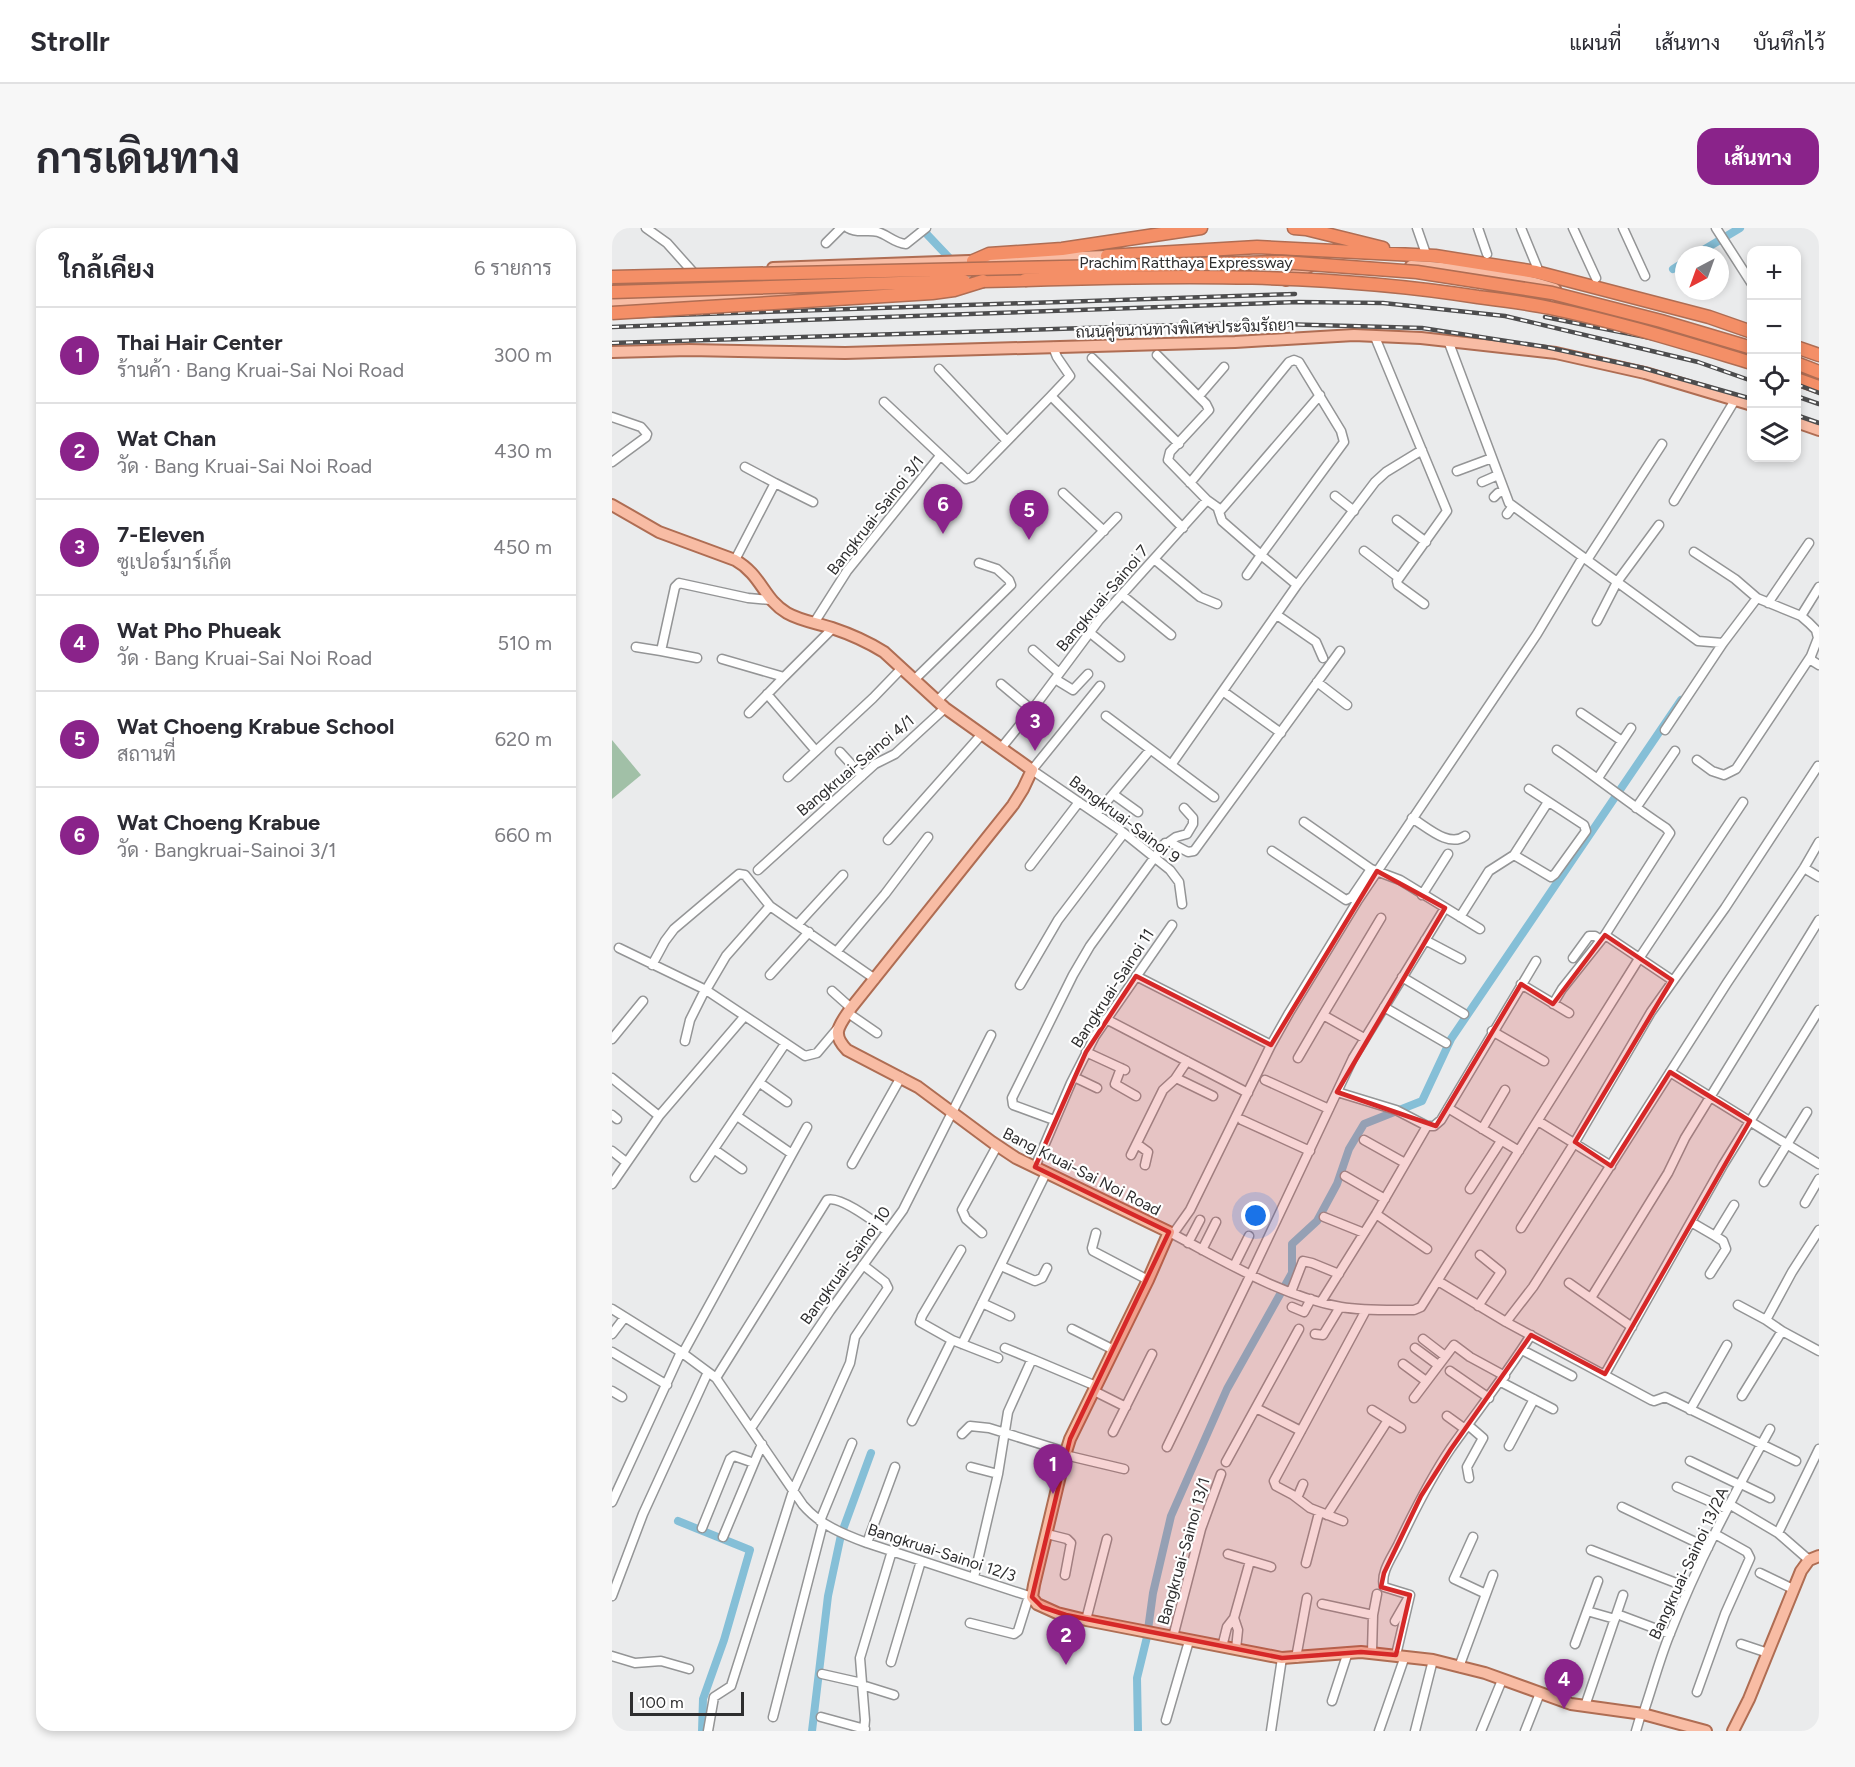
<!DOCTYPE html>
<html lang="th">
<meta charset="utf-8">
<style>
:root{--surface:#fff;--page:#f7f7f7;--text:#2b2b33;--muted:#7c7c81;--line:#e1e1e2;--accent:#8a238a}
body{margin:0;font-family:Figtree,Sarabun,sans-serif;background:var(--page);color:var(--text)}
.controls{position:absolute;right:18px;top:18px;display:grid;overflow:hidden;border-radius:12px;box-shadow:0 3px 9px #0003}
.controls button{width:54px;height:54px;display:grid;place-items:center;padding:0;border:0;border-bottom:2px solid var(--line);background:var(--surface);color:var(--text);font:30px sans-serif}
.compass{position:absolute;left:1063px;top:18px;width:54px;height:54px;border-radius:50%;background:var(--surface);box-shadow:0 3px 9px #0003;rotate:221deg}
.scale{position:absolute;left:18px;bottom:15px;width:114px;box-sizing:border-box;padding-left:6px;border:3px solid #2e2e2f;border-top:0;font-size:16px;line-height:21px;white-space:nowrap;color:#2e2e2f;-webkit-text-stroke:4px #fff;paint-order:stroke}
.you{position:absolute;left:644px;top:988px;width:21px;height:21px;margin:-15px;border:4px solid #fff;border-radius:50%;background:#1a73e8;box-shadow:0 0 0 9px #1a73e833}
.badge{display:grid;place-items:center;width:39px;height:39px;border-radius:50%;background:var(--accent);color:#fff;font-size:20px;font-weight:700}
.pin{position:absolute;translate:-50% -50px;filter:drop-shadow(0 2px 3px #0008)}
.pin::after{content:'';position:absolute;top:32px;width:21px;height:18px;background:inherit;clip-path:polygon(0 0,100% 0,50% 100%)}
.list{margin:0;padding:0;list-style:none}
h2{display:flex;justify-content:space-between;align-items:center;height:78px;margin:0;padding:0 24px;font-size:26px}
h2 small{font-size:20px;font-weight:400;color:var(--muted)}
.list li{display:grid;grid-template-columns:39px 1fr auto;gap:18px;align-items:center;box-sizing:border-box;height:96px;padding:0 24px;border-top:2px solid var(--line)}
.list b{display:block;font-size:22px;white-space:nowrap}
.list p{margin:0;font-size:20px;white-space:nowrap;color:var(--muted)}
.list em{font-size:20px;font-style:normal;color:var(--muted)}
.icon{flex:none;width:33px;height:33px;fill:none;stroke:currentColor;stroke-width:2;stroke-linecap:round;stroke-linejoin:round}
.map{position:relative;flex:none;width:1207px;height:1503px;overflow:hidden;border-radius:18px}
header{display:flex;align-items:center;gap:36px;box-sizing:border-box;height:84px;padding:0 30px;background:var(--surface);border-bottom:2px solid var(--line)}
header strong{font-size:28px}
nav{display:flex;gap:33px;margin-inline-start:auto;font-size:21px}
.intro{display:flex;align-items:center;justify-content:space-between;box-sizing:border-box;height:144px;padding:0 36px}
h1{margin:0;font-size:42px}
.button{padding:15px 27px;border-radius:18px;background:var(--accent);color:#fff;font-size:21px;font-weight:700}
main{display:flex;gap:36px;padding:0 36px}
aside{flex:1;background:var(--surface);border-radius:18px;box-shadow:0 3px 9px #0003}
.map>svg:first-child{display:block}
</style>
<header>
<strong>Strollr</strong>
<nav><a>แผนที่</a><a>เส้นทาง</a><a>บันทึกไว้</a></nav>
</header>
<div class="intro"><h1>การเดินทาง</h1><a class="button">เส้นทาง</a></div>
<main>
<aside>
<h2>ใกล้เคียง<small>6 รายการ</small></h2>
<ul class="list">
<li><span class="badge">1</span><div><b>Thai Hair Center</b><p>ร้านค้า · Bang Kruai-Sai Noi Road</p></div><em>300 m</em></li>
<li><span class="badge">2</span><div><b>Wat Chan</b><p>วัด · Bang Kruai-Sai Noi Road</p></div><em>430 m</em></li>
<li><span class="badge">3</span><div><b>7-Eleven</b><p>ซูเปอร์มาร์เก็ต</p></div><em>450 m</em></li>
<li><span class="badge">4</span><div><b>Wat Pho Phueak</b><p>วัด · Bang Kruai-Sai Noi Road</p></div><em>510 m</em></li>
<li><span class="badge">5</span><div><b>Wat Choeng Krabue School</b><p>สถานที่</p></div><em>620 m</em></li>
<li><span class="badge">6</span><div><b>Wat Choeng Krabue</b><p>วัด · Bangkruai-Sainoi 3/1</p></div><em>660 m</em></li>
</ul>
</aside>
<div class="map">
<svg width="1207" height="1503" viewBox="0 0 1207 1503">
<rect width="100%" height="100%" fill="#eaebec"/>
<!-- green -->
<path fill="#a1c0a7" d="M0,512L29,547L0,571Z"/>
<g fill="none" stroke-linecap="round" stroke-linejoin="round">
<!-- canal -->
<path stroke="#85bfd7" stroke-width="8" d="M309,0L344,37
M1083,27L1128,0
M1061,41L1072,34
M66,1293L138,1322L112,1412L91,1471L90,1503
M200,1503L216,1368L229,1307L259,1225
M526,1503L525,1450L535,1409L541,1365L559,1288L615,1161L680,1045V1016L705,993L725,956L737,921L752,896L810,873L839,811L1069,472"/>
<defs>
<path id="minor" d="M34,0L55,15L80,43
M236,0C246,6 255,1 266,4C276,7 282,15 294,16L314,0
M805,0L813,23
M866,0L875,26
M909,0L925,39
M961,0L984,50
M1011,0L1033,48
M1104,0L1140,56
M214,15L229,0
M763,109L835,283L785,353L786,357L812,376
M837,115L897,275L1086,413L1111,415
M545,127L594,176L597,182L558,224L556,232L595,272L609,282L708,167
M480,130L567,216
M327,141L394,212
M439,168L458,148L445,129L441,119
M587,168L612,139
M272,174L354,251L360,249L439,168L571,300
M0,189L29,199L35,206L34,209L0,234
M133,239L163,255
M845,243L880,230
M870,254L886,247
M578,255L677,134L682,132L687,134L729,203L732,214L649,327L610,293L606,281
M451,265L492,303
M723,268L742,283
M882,269L886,265L892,263
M1062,273L1123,172
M895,286L901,278
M785,292L814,314
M752,323L787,350
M1082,324L1123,351L1145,370L1189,388L1197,395L1204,402L1206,410L1199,428L1124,541L1112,547L1100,543L1085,532
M542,331L588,369L605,376
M123,332L163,255L201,274
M975,332L1050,216
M635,347L649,327L685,357
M510,367L559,407
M1156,375L1197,315
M665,387L704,414L711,430
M1189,388L1207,359
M985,393L1005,354L1047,297
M202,395L235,343L328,228
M477,404L508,429
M24,419L49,423
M421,422L447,445
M1199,428V432L1207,437
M85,430L49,423L63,359L67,355L136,370L159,372
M110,431L172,449L221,400
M443,451L461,462L476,446
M302,452L399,357L397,352L385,341L367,335
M705,454L735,477
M389,456L420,482
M488,458L420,542L512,605L558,642L567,654L570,676
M612,464L669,505
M155,466L204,523L261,470L290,440
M325,473L505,289
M137,485L172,449
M969,485L1010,513
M494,488L602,569
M1053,502L1111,415L1145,370
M390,519L420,482L487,392L595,272
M228,524L250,548
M559,537L685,357L763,254L774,244L810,222
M176,549L204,523
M986,550L1019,500
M501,566L526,584
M1024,580L1063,523
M485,585L538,522
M800,590C815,599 837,620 853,608
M692,594L759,641L788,652L868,701
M276,612L370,506
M557,614L564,609L575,606L581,596V590L572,580
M660,623L734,672L740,669L759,641
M902,627L939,649L943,646L974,603L972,597L917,561
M418,638L467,574
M1192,640L1207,649
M146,642L263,536L283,526L333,480
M810,667L836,626
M848,689L877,643L902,627L936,574
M186,696L231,647
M993,707L1060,752
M813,712L849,731
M7,720L94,762L193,828L205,825L226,800
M225,723L273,666L316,609
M961,730L977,708H983L989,712
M40,737L53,713L62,701L127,646L133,647L158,678L263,751
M158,747L197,704
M524,748L659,817
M790,749L852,786
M909,756L957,785
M408,757L446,692L512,605
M94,762L114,728L158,678
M220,763L239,780
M941,776L950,761L993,707L1058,605L1054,600C1016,575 982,547 945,522
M772,779L834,815
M236,785L265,805
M494,791L636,865
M880,803L932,833
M752,810L711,787L769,690
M0,811L31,773
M73,813L78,792L93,762
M474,824L513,842
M686,830L711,787
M509,840L503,856L524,868
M1058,844L1207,936
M462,849L485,860
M0,850L47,888
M564,850L601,868
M653,852L717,881
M148,855L175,874
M836,880L907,923
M0,887L5,891
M442,892L401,877L400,870L461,747L478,718L553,615H559L576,624L582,623L728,423
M630,892L698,923
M926,893L999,938
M815,898H822L829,892L924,733
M870,901L893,862
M752,912L793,935
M525,916L536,924L533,937
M103,922L130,941
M0,923L14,934
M180,926L195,899
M519,927L551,862L563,851L575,833
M240,936L289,849
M423,939L459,855L483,808L560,697
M733,948L773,971
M83,949L173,816
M1152,954L1195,884
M0,956L47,888L132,789
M858,961L889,913
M1193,975L1207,951
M764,986L815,1021
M712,989L752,1005
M1079,994L1103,1008L1122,977
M909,1000L963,914L1039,784L1113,680L1206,538
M1207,1002L1180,1044L1154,1092L1170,1103L1207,1123
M557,1004C611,1032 668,1068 729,1079C753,1083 777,1082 802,1082L809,1079L1028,729L1131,574
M370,1005L354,991L350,982L385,918
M484,1005L480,1020L481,1023L536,1052
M561,1006L578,982L659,817L677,785L746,672L925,406L971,329
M576,1015L588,992
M349,1022L310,1088L308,1094L340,1112L386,1130
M590,1022L604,994
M389,1038L423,1053L430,1050L435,1040
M622,1038L637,1008
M1098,1046L1114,1021L1111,1013L1103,1008
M826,1053L894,1094L1039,1172L1042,1173L1053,1169L1184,1233
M957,1055L1020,1099
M679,1064L691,1033L700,1035L727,1046
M979,1070L1056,945L1073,910L1207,692
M709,1074L764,986L815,898L784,882L725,864
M370,1075L398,1088
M1126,1077L1154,1092
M866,1078L889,1044L868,1027
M680,1079L692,1084L699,1071
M0,1081L69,1124L104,1150L191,1277C208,1297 231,1306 255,1315L420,1369
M894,1094L921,1059L1115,755L1192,640L1207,614
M460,1101L502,1122
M0,1106L13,1089
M703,1106L711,1107L728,1079
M811,1111L833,1128
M350,1116L434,945
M393,1120L420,1131
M803,1120L826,1137
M910,1122L960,1148
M0,1124L55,1157
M71,1125L180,926L125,888
M791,1136L814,1153
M838,1143L877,1170
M993,1146L1111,937L1207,782
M104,1150L215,972C228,967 264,995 275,1003
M889,1154L941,1181
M0,1163L10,1169
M482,1163L514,1179
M1130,1168L1170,1103
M802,1170L842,1117L858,1129L893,1148
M644,1180L689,1203
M760,1182L789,1200
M1078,1182L1115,1117
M835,1188L853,1201
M300,1193L340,1112
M856,1197L871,1210L855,1239L857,1250
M139,1200L218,1083L291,982L379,807
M501,1204L540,1126
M350,1206L358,1198L377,1200L454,1224
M897,1218L922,1171
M555,1219L639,1046L741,830L833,680
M453,1227L512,1241
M1078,1233L1128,1257
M614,1234L687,1101
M359,1239L386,1246
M1129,1256L1158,1270
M1065,1259L1115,1281
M685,1270L691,1256
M0,1274L69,1124
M1117,1276L1166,1305L1197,1332
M1010,1279L1096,1320
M715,1287L776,1192
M208,1293L240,1215
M731,1293L698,1280L681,1267L664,1258L662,1253L754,1082
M90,1300L118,1231L122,1228L142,1235
M1166,1305L1207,1221
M435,1306L455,1311L459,1315L453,1347
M111,1309L150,1216
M861,1309L842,1351L874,1366
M255,1315L283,1239
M979,1322L1077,1360
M616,1326L659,1339
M694,1335L707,1285
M1148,1345L1181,1361
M362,1349L386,1246L396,1184L420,1131L484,1158
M798,1367L772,1359C768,1345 780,1329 786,1317C802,1283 818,1251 839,1220C866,1182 894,1147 919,1107
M0,1368L31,1286L96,1144
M710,1376L761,1387
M975,1383L1003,1391
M1010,1388L1058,1406
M622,1390L626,1402L624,1421
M474,1392L495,1311
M783,1393L798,1367L784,1427
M358,1395L402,1406L406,1403L417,1368
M561,1409L589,1301L609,1246
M963,1416L986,1353
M1129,1416L1156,1425
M610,1419L615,1399L622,1390L638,1333
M760,1424L761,1387L765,1366
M0,1428L23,1435L49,1433L77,1441
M684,1430L695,1370
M279,1434L309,1333
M847,1439L881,1347
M210,1446L250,1455
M250,1457L282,1467
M1085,1464L1113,1386L1138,1330L1135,1324L1103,1306
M720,1473L736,1424
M973,1478L1011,1367
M1031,1486C1040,1460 1047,1433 1057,1408C1085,1336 1121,1268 1158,1201
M161,1489L211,1295
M209,1489L253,1501
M554,1492L577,1413
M96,1503L102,1469L119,1458L181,1263L238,1135L243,1109L276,1060L273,1054L251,1037
M252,1503L253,1492L248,1430L280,1323
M659,1503L670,1430
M767,1503L793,1428
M803,1503L821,1432
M869,1503L890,1452
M913,1503L928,1465
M1024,1503L1029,1486"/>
<path id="major" d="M799,38C845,40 899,47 943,61
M161,40L495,28L500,34
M674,52L701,36H705
M0,73L289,61
M0,124L77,122L233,125L623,114L742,107L809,110L944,125L1033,145L1140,177
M1184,194L1207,202
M0,277L47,304L123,332C150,347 151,371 175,385C189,393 205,395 220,400C238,406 256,414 272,424L333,480L420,542L411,561L401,577L239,780C228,797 218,805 235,822L306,859L380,914L404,930L557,1004L536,1052L458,1211L453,1227L422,1357L420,1369L425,1376L445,1385L474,1392L670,1430L749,1424L821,1432L873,1445L959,1476L1031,1486L1094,1503
M1121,1503L1137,1471L1189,1343L1197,1332L1207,1328"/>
<path id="highway" d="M682,0L694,1L771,20
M495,28L645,19L823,28L924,44L1097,89L1140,104
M361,33L377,26L450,21L589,0
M371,53L413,52
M1184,119L1207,127
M1184,135L1207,144
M1184,151L1207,159"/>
</defs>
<!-- minor casing -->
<use href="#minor" stroke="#949596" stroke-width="11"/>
<!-- major casing -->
<use href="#major" stroke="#af6d53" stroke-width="14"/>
<!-- highway casing -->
<use href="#highway" stroke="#af6d53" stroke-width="15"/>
<!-- minor -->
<use href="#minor" stroke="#fff" stroke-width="8"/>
<!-- major -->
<use href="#major" stroke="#f8bca4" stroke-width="10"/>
<!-- highway -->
<use href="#highway" stroke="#f48f67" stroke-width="12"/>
<defs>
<path id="rail" d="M0,89L683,66
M933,89L1094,121L1140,139
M0,99L686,74L771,75L893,88L1086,134L1140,153
M0,115L631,95L810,100L934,119L1031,140L1140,171
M1184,156L1207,165
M1184,168L1207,176
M1184,187L1207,195"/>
</defs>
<!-- rail casing -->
<use href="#rail" stroke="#4d4d4e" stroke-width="4.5"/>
<!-- rail -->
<use href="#rail" stroke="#fff" stroke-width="2" stroke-dasharray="7" stroke-linecap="butt"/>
<defs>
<path id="highway-bridge" d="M0,49L670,34L805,44L940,65L1049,93L1140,120
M413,52C565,47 716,45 866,69C890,72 915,75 938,80C1006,94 1073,115 1140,135
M0,64L352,53
M0,85L320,65L342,62L371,53"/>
</defs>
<!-- highway-bridge casing -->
<use href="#highway-bridge" stroke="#af6d53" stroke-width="15" stroke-linecap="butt"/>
<!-- highway-bridge -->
<use href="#highway-bridge" stroke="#f48f67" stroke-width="12"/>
</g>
<!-- marked area -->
<path fill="#d62828" fill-opacity="0.2" stroke="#d62828" stroke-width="4.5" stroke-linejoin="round" d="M765,643L833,680L725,864L824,898L909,756L941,776L993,707L1060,752L963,914L999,938L1058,844L1138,893L993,1146L919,1107L839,1221L809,1268L772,1345L769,1359L798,1367L784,1427L749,1424L670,1430L454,1387L430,1379L420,1369L458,1211L557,1004L423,939L474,824L524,748L659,817Z"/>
<g text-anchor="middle" stroke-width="4.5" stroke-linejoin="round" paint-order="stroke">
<!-- street labels -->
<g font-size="16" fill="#2e2e2f" stroke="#fff">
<text x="574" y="40">Prachim Ratthaya Expressway</text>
<text transform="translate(573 100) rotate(-2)" y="6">ถนนคู่ขนานทางพิเศษประจิมรัถยา</text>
<text transform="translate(263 287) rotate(-52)" y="6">Bangkruai-Sainoi 3/1</text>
<text transform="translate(490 370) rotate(-50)" y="6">Bangkruai-Sainoi 7</text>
<text transform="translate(243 537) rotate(-40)" y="6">Bangkruai-Sainoi 4/1</text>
<text transform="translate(513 591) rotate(37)" y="6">Bangkruai-Sainoi 9</text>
<text transform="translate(500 760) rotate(-57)" y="6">Bangkruai-Sainoi 11</text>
<text transform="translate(470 943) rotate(27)" y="6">Bang Kruai-Sai Noi Road</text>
<text transform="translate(233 1037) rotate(-54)" y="6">Bangkruai-Sainoi 10</text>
<text transform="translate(571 1323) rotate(-74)" y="6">Bangkruai-Sainoi 13/1</text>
<text transform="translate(330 1324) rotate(18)" y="6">Bangkruai-Sainoi 12/3</text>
<text transform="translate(1076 1335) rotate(-65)" y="6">Bangkruai-Sainoi 13/2A</text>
</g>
</g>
</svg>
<div class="controls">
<button>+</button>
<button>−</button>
<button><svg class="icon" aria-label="locate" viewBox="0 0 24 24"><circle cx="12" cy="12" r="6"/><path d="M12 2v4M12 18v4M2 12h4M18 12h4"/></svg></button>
<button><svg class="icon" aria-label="layers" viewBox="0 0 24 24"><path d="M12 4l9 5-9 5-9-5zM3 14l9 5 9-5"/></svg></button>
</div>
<svg class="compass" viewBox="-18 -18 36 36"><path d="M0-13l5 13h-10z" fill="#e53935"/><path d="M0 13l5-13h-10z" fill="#7c7c81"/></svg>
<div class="scale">100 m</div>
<div class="you"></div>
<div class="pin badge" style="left:441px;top:1266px">1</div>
<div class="pin badge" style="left:454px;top:1437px">2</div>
<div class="pin badge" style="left:423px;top:523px">3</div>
<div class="pin badge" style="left:952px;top:1481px">4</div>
<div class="pin badge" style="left:417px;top:312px">5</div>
<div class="pin badge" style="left:331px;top:306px">6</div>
</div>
</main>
